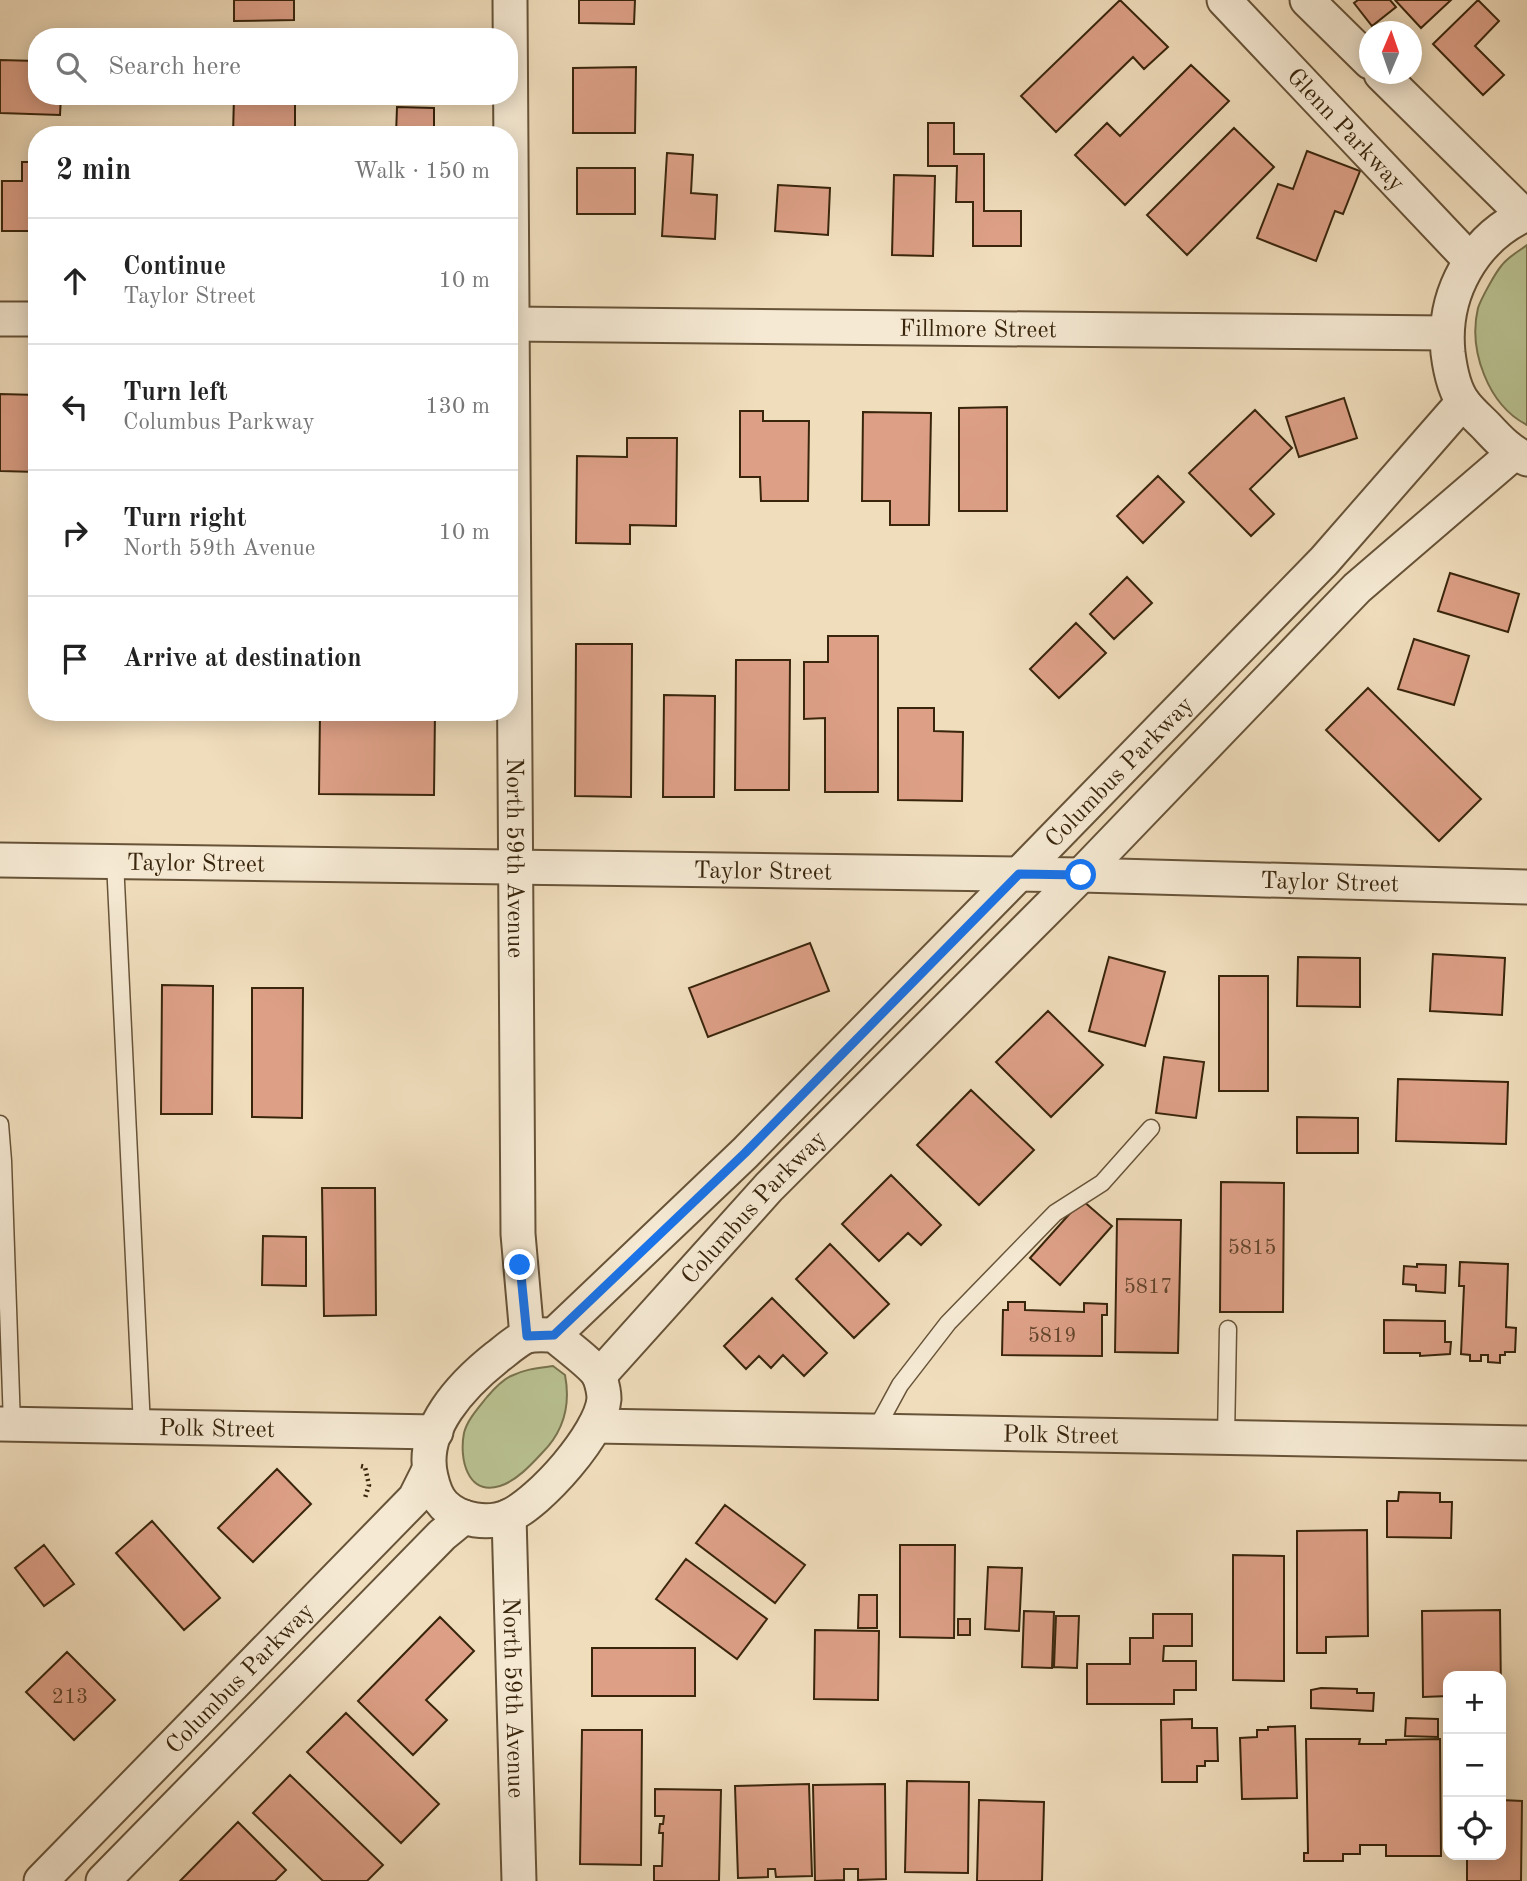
<!DOCTYPE html>
<meta charset="utf-8">
<style>
:root{--surface:#fff;--page:#f2f2f2;--text:#222;--muted:#767676;--line:#e0e0e0}
body{margin:0;font-family:"Old Standard TT",serif;background:var(--page);color:var(--text)}
.controls{position:absolute;right:21px;bottom:21px;display:grid;overflow:hidden;border-radius:14px;box-shadow:0 4px 18px #0003}
.controls button{width:63px;height:63px;display:grid;place-items:center;padding:0;border:0;border-bottom:2px solid var(--line);background:var(--surface);color:var(--text);font:35px sans-serif}
.compass{position:absolute;left:1359px;top:21px;width:63px;height:63px;border-radius:50%;background:var(--surface);box-shadow:0 4px 18px #0003;rotate:2deg}
.stop{position:absolute;width:21px;height:21px;margin:-16px;border:5px solid #1a73e8;border-radius:50%;background:#fff}
.stop.end{background:#1a73e8;border-color:#fff;box-shadow:0 2px 7px #0008}
.list{margin:0;padding:0;list-style:none}
h2{display:flex;justify-content:space-between;align-items:center;height:91px;margin:0;padding:0 28px;font-size:30px}
h2 small{font-size:23px;font-weight:400;color:var(--muted)}
.list li{display:grid;grid-template-columns:46px 1fr auto;gap:21px;align-items:center;box-sizing:border-box;height:126px;padding:0 28px;border-top:2px solid var(--line)}
.list b{display:block;font-size:26px;white-space:nowrap}
.list p{margin:0;font-size:23px;white-space:nowrap;color:var(--muted)}
.list em{font-size:23px;font-style:normal;color:var(--muted)}
.icon{flex:none;width:38px;height:38px;fill:none;stroke:currentColor;stroke-width:2;stroke-linecap:round;stroke-linejoin:round}
.map{position:relative;flex:none;width:1527px;height:1881px;overflow:hidden}
.search{position:absolute;background:var(--surface);box-shadow:0 4px 18px #0003;left:28px;top:28px;width:490px;height:77px;display:flex;align-items:center;gap:18px;box-sizing:border-box;padding:0 24px;border-radius:28px;color:var(--muted);font-size:26px}
.panel{position:absolute;background:var(--surface);box-shadow:0 4px 18px #0003;left:28px;top:126px;width:490px;height:595px;border-radius:28px}
.map>svg:first-child{display:block}
</style>
<div class="map">
<svg width="1527" height="1881" viewBox="0 0 1527 1881">
<rect width="100%" height="100%" fill="#f0ddbc"/>
<filter id="stains"><feTurbulence type="fractalNoise" baseFrequency=".00286" numOctaves="4"/><feColorMatrix values="0 0 0 0 .2 0 0 0 0 .09 0 0 0 0 .02 0 0 0 .5 -.17"/></filter>
<radialGradient id="worn" r=".72"><stop offset=".6" stop-color="#630" stop-opacity="0"/><stop offset="1" stop-color="#630" stop-opacity=".3"/></radialGradient>
<!-- green -->
<path fill="#b9c191" stroke="#79734e" stroke-width="2" d="M1527,245V425C1488,405 1468,350 1478,308C1481,299 1495,273 1502,265C1508,257 1519,251 1527,245Z
M553,1366L565,1375C571,1406 564,1431 542,1453C531,1465 516,1481 500,1486C467,1496 459,1458 464,1433C467,1420 479,1407 487,1397C494,1389 502,1380 511,1376C525,1369 538,1368 553,1366Z"/>
<!-- building -->
<path fill="#dda087" stroke="#39250c" stroke-width="2" d="M234,0H294V20L234,21Z
M579,0H635L634,24L579,23Z
M1120,0L1168,47L1144,69L1133,57L1056,132L1021,96Z
M1358,0H1390L1396,7L1372,26L1354,3Z
M1395,0H1451L1421,28Z
M1478,0L1499,21L1475,46L1504,75L1483,95L1433,44Z
M0,60L37,61V96H61L60,115L0,113Z
M1191,65L1229,101L1125,205L1075,155L1107,123L1120,136Z
M636,67L635,133H573V68Z
M234,96H295V135H233Z
M397,107L434,108V135H396Z
M928,123H954V154H984V211H1021V246H973V202H956L957,166H928Z
M1234,128L1274,167L1187,255L1147,215Z
M1307,151L1360,171L1343,214L1335,211L1316,261L1257,238L1278,184L1293,189Z
M667,153L693,155L691,193L717,195L715,239L662,236Z
M22,162H37V231H2V181H22Z
M577,168H635V214H577Z
M894,175L935,176L933,256L892,255Z
M778,185L830,188L828,235L775,231Z
M0,394L37,395V472L0,471Z
M1344,398L1357,438L1299,457L1286,417Z
M1007,407V511H959V408Z
M1255,410L1292,448L1250,489L1274,514L1251,536L1189,473Z
M740,411H763V421H809L808,501H761L760,477H740Z
M863,412L931,413L929,525H890V501H862Z
M627,438H677L676,526L630,525V544L576,543L577,456L627,457Z
M1158,476L1184,502L1143,543L1117,516Z
M1450,573L1519,594L1508,632L1438,611Z
M1127,577L1152,603L1114,639L1090,614Z
M1076,623L1106,653L1059,698L1030,669Z
M828,636H878V792H825V718L804,719V662H828Z
M1414,639L1469,656L1454,705L1398,689Z
M576,644H632L631,797L575,796Z
M736,660H790L789,790H735Z
M1368,688L1481,799L1439,841L1326,730Z
M664,695L715,696L714,797H663Z
M898,708H934V731L963,732L962,801L898,800Z
M320,712H435L434,795L319,794Z
M810,943L829,991L708,1037L689,988Z
M1433,954L1505,958L1502,1015L1430,1011Z
M1109,957L1165,972L1145,1046L1089,1031Z
M1298,957L1360,958V1007L1297,1006Z
M1219,976H1268V1091H1219Z
M162,985L213,986L212,1114H161Z
M252,988H303L302,1118L252,1117Z
M1048,1011L1103,1065L1051,1117L996,1062Z
M1164,1057L1204,1062L1196,1118L1156,1113Z
M1398,1079L1508,1082L1506,1144L1396,1141Z
M971,1090L1034,1150L979,1205L917,1145Z
M1297,1117L1358,1118V1153H1297Z
M891,1175L941,1225L921,1245L908,1233L879,1261L842,1224Z
M1221,1182L1284,1183L1283,1312H1220Z
M322,1188H375L376,1315L324,1316Z
M1082,1200L1112,1226L1060,1285L1030,1258Z
M1117,1219L1181,1220L1178,1353L1115,1352Z
M263,1236L306,1237V1286L262,1285Z
M830,1244L889,1304L854,1338L796,1279Z
M1460,1262L1508,1264L1506,1327L1516,1328L1515,1352H1505V1355H1500V1363L1488,1362V1355H1481V1361H1470V1355L1461,1354L1464,1286H1459Z
M1417,1264L1446,1265L1445,1293L1416,1291V1285L1403,1284L1404,1266L1417,1267Z
M772,1298L827,1353L804,1376L783,1355L771,1368L759,1356L746,1369L724,1346Z
M1008,1302H1025V1310L1084,1312V1303L1107,1304V1315H1102V1356L1002,1355L1003,1310H1008Z
M1384,1320L1445,1321V1342H1451L1450,1354L1420,1356V1353H1384Z
M277,1469L311,1504L253,1562L218,1528Z
M1399,1492L1440,1493V1502H1452L1451,1538L1387,1537V1501H1398Z
M725,1505L805,1565L775,1603L696,1543Z
M152,1521L220,1598L184,1630L116,1553Z
M1367,1530L1368,1636L1326,1637V1653H1297V1531Z
M44,1545L74,1584L44,1606L15,1568Z
M900,1545H955L954,1638L900,1637Z
M1233,1555L1284,1556V1681L1233,1680Z
M686,1559L767,1619L737,1659L656,1599Z
M988,1567L1022,1568L1019,1631L985,1629Z
M859,1595H877V1628H858Z
M1500,1610L1501,1696V1676H1448V1696L1423,1697L1422,1611Z
M1024,1611L1054,1612L1052,1668L1022,1667Z
M1153,1614H1192V1646H1164L1163,1661H1196V1690H1174V1704H1087V1664H1130V1638H1153Z
M1056,1616H1079L1077,1668L1054,1667Z
M440,1617L474,1651L426,1700L447,1720L413,1755L358,1701Z
M958,1619H970V1635H958Z
M815,1630L879,1631L878,1700L814,1699Z
M592,1648H695V1696H592Z
M67,1652L115,1700L74,1740L26,1692Z
M1321,1688L1357,1689V1693H1374L1373,1711L1311,1708V1690Z
M346,1713L439,1804L401,1843L307,1752Z
M1406,1718L1438,1719V1737L1405,1736Z
M1192,1719V1728H1217L1218,1761H1205V1766H1197V1782H1162L1161,1720Z
M1295,1726L1297,1798L1242,1799L1240,1738L1257,1737V1730H1268V1727Z
M582,1730H642L641,1865L580,1864Z
M1306,1739H1360L1359,1744H1386V1740L1440,1739L1441,1856H1386V1845H1360V1854H1343V1861H1304V1853H1308Z
M290,1775L383,1865L367,1881H323L253,1813Z
M907,1781L969,1782L968,1873L905,1872Z
M809,1784L812,1876L776,1877L775,1869H768V1877L738,1878L735,1786Z
M885,1784L886,1879L858,1880V1869H844V1880L815,1881L813,1785Z
M655,1789L721,1790L719,1881H654V1866H662L663,1833H659L660,1824H663L664,1816H655Z
M979,1800L1044,1802L1042,1881H977Z
M1501,1800L1522,1801L1521,1881H1467V1855H1501Z
M238,1822L286,1870L275,1881H180Z"/>
<g fill="none" stroke-linecap="round" stroke-linejoin="round">
<defs>
<path id="service" d="M115,861L142,1427
M0,1124L3,1161
M0,1161H3L12,1425
M875,1431L900,1385L948,1323L1055,1213L1102,1183L1151,1128
M1226,1438L1228,1329"/>
<g id="minor">
<path id="s1" d="M510,0L518,1234L527,1336"/>
<path id="s2" d="M1224,0L1470,260"/>
<path d="M1307,0L1370,62"/>
<path d="M1381,74L1524,215"/>
<path d="M1527,214C1473,238 1442,294 1448,353C1450,369 1454,390 1464,403C1470,411 1479,419 1486,426C1499,440 1510,452 1527,459"/>
<path d="M0,319H37"/>
<path id="s3" d="M509,324L1446,333"/>
<path id="s4" d="M0,860L1081,875L1527,887"/>
<path id="s5" d="M554,1335L745,1153L1019,874L1324,561L1463,402"/>
<path d="M554,1335C564,1344 596,1367 600,1378C602,1384 604,1394 604,1399C601,1434 540,1502 509,1516C489,1525 460,1521 444,1505C437,1498 433,1486 431,1477C419,1429 463,1384 497,1357C505,1351 517,1340 527,1336C535,1334 546,1335 554,1335Z"/>
<path id="s6" d="M599,1376L769,1187L1081,875L1357,588L1513,454"/>
<path id="s7" d="M0,1424L436,1432"/>
<path id="s8" d="M595,1426L1527,1443"/>
<path id="s9" d="M509,1516L519,1881"/>
<path id="s10" d="M41,1881L415,1498L429,1470"/>
<path d="M103,1881L442,1535L464,1517"/>
</g>
</defs>
<!-- service casing -->
<use href="#service" stroke="#675338" stroke-width="19"/>
<!-- minor casing -->
<use href="#minor" stroke="#675338" stroke-width="37"/>
<!-- path -->
<path stroke="#39250c" stroke-width="4.5" stroke-dasharray="2 3.5" stroke-linecap="butt" d="M361,1466L365,1467L369,1485L365,1498"/>
<!-- service -->
<use href="#service" stroke="#f5e9d3" stroke-width="16"/>
<!-- minor -->
<use href="#minor" stroke="#f5e9d3" stroke-width="33"/>
</g>
<g fill="none" stroke-linecap="round" stroke-linejoin="round">
<!-- route -->
<path stroke="#1a73e8" stroke-width="9" d="M520,1265L527,1336L554,1335L745,1153L1019,874L1081,875"/>
</g>
<g text-anchor="middle" stroke-width="7" stroke-linejoin="round" paint-order="stroke">
<!-- number labels -->
<g font-size="21" fill="#62442b">
<text x="1252" y="1254">5815</text>
<text x="1148" y="1293">5817</text>
<text x="1052" y="1342">5819</text>
<text x="70" y="1703">213</text>
</g>
<!-- street labels -->
<g font-size="24" fill="#39250c" stroke="#f5e9d3">
<text dy="8" stroke="none"><textPath href="#s2" startOffset="178">Glenn Parkway</textPath></text>
<text dy="8" stroke="none"><textPath href="#s3" startOffset="469">Fillmore Street</textPath></text>
<text dy="8" stroke="none"><textPath href="#s5" startOffset="798">Columbus Parkway</textPath></text>
<text dy="8" stroke="none"><textPath href="#s1" startOffset="858">North 59th Avenue</textPath></text>
<text dy="8" stroke="none"><textPath href="#s4" startOffset="196">Taylor Street</textPath></text>
<text dy="8" stroke="none"><textPath href="#s4" startOffset="763">Taylor Street</textPath></text>
<text dy="8" stroke="none"><textPath href="#s4" startOffset="1330">Taylor Street</textPath></text>
<text dy="8" stroke="none"><textPath href="#s6" startOffset="229">Columbus Parkway</textPath></text>
<text dy="8" stroke="none"><textPath href="#s7" startOffset="217">Polk Street</textPath></text>
<text dy="8" stroke="none"><textPath href="#s8" startOffset="466">Polk Street</textPath></text>
<text dy="8" stroke="none"><textPath href="#s10" startOffset="284">Columbus Parkway</textPath></text>
<text dy="8" stroke="none"><textPath href="#s9" startOffset="182">North 59th Avenue</textPath></text>
</g>
</g>
<rect width="100%" height="100%" filter="url(#stains)"/>
<rect width="100%" height="100%" fill="url(#worn)"/>
</svg>
<div class="controls">
<button>+</button>
<button>−</button>
<button><svg class="icon" aria-label="locate" viewBox="0 0 24 24"><circle cx="12" cy="12" r="6"/><path d="M12 2v4M12 18v4M2 12h4M18 12h4"/></svg></button>
</div>
<svg class="compass" viewBox="-18 -18 36 36"><path d="M0-13l5 13h-10z" fill="#e53935"/><path d="M0 13l5-13h-10z" fill="#767676"/></svg>
<div class="stop" style="left:1081px;top:875px"></div>
<div class="stop end" style="left:520px;top:1265px"></div>
<div class="search"><svg class="icon" aria-label="search" viewBox="0 0 24 24"><circle cx="10" cy="10" r="6"/><path d="M15 15l6 6"/></svg>Search here</div>
<section class="panel">
<h2>2 min<small>Walk · 150 m</small></h2>
<ul class="list">
<li><svg class="icon" aria-label="ahead" viewBox="0 0 24 24"><path d="M12 20V5M6 11l6-6 6 6"/></svg><div><b>Continue</b><p>Taylor Street</p></div><em>10 m</em></li>
<li><svg class="icon" aria-label="left" viewBox="0 0 24 24"><path d="M17 20v-9H6M10 6l-5 5 5 5"/></svg><div><b>Turn left</b><p>Columbus Parkway</p></div><em>130 m</em></li>
<li><svg class="icon" aria-label="right" viewBox="0 0 24 24"><path d="M7 20v-9h11M14 6l5 5-5 5"/></svg><div><b>Turn right</b><p>North 59th Avenue</p></div><em>10 m</em></li>
<li><svg class="icon" aria-label="arrive" viewBox="0 0 24 24"><path d="M6 21V4h12l-3 4 3 4H6"/></svg><div><b>Arrive at destination</b></div></li>
</ul>
</section>
</div>
